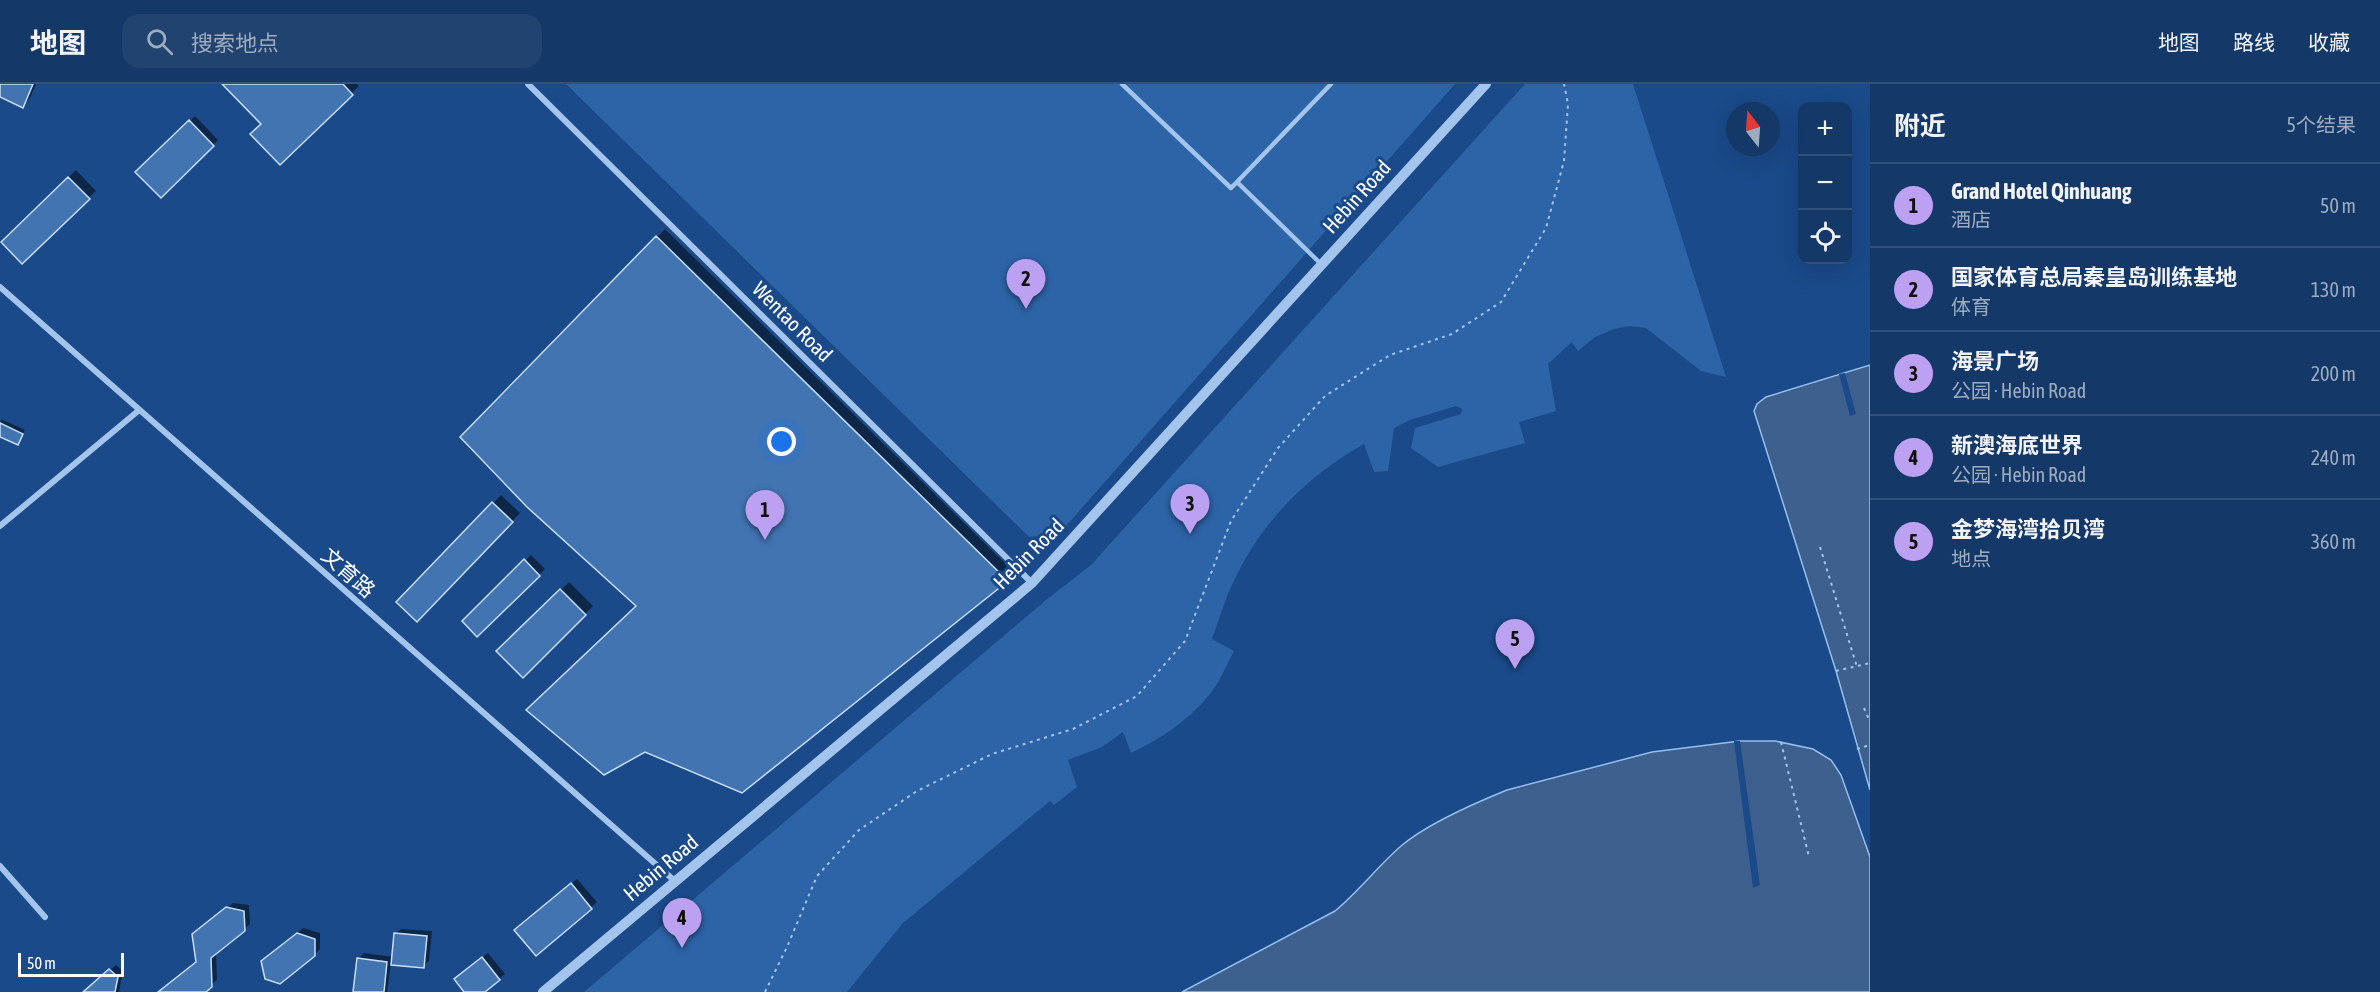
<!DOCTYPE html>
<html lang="zh">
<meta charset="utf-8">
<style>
:root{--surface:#143867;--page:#214370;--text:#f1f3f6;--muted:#9dacc0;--line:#33527b;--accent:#bca0f2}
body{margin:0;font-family:"Asap Condensed","Noto Sans SC",sans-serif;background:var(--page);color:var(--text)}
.controls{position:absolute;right:18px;top:18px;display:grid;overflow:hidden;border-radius:12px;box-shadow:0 6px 24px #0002}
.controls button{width:54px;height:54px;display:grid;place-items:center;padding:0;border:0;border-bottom:2px solid var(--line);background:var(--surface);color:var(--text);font:30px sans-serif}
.compass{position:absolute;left:1726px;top:18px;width:54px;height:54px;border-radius:50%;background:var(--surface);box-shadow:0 6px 24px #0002;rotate:343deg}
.scale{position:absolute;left:18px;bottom:15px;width:106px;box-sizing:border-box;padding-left:6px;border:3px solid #fff;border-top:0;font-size:16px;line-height:21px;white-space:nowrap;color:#fff;-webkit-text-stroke:4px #1a4a89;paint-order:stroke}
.you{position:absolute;left:782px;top:358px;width:21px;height:21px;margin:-15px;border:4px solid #fff;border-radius:50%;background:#1a73e8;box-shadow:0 0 0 9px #1a73e833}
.badge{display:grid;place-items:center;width:39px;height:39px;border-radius:50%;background:var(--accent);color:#111;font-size:20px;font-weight:700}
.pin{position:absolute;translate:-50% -50px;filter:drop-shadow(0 2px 3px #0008)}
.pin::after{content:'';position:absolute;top:32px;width:21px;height:18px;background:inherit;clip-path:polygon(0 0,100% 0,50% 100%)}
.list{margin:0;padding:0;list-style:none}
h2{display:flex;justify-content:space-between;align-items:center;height:78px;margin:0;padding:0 24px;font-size:26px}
h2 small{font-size:20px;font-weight:400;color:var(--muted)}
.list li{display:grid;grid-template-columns:39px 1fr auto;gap:18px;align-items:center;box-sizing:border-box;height:84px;padding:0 24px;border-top:2px solid var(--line)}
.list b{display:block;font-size:22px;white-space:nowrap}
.list p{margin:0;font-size:20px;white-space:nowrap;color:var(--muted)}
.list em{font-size:20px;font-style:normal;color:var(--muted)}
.icon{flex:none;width:33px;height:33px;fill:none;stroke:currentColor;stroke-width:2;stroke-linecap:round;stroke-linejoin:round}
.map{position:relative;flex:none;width:1870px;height:908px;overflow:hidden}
header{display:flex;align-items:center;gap:36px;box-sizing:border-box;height:84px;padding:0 30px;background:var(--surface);border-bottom:2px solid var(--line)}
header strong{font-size:28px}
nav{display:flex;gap:33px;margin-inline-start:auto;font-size:21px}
.search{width:420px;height:54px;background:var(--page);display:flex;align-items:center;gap:15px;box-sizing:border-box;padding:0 21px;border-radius:18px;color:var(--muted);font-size:22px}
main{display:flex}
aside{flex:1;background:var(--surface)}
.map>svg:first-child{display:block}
</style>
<header>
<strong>地图</strong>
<div class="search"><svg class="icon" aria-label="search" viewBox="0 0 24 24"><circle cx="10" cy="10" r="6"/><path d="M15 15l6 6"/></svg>搜索地点</div>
<nav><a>地图</a><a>路线</a><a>收藏</a></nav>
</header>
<main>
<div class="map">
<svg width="1870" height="908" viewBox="0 0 1870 908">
<rect width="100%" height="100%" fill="#1a4a89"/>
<!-- green -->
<path fill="#2d64a7" d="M566,0H1455L1059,450L1029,453Z
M1525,0H1633L1726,293L1701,287L1646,244L1629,242L1614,245L1595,253L1578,267L1572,258L1548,280L1556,327L1519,338L1525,359L1438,383L1411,364L1415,344L1461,330L1462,325L1456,322L1410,336L1394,344L1388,387L1374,388L1364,360C1307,392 1260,439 1233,499C1224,517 1219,537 1212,555L1234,567C1228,578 1223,590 1217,600C1197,631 1163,654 1131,669L1123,648L1102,663L1068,676L1077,703L1054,721L1050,717L903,839L847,908H584L1046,516L1091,481Z"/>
<!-- water -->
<path fill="#3d608e" stroke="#95bfef" stroke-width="1.5" d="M1870,281V706L1836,587L1754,327L1757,320L1766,313Z
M1740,657H1775L1813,665L1831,676L1841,691L1870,773V908H1182L1335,827C1359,807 1378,782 1401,762C1427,740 1475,719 1507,706L1652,668Z"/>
<!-- pier -->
<path fill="#1a4a89" d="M1845,289L1856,330L1850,332L1839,290Z
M1734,657H1740L1760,801L1753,804Z"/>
<!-- shadow -->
<path fill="#0007" d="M0,0H36L30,14L23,22L0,12Z
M224,0H357L359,2L280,79L263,40Z
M195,32L218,56L161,111L138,88Z
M76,86L96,107L22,178L3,158Z
M665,145L1014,488L1007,496L638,522L462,353Z
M1,335L25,346L17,360L0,351Z
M501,411L520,429L417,536L398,518Z
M531,471L545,485L477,551L464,537Z
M569,498L593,522L523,592L499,567Z
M577,795L597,818L536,870L521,841Z
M233,819L249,821L250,840L216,869L217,896L203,908H160L197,878V848Z
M303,844L320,849V865L314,871L269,872Z
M401,845L432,847L429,877L423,882L391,879L387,908H354L358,875L364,869L393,873L395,850Z
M488,869L505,890L483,908H466L461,890Z
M116,881L123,887L119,908H84Z"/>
<!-- building -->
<path fill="#4274b2" stroke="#c8def9" stroke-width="1.5" d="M0,0H33L23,24L0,13Z
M222,0H343L353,11L280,81L250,50L261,40Z
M189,36L214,62L161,114L135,88Z
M68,93L90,115L22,180L1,158Z
M656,152L1008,497L742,709L645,668L604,691L526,626L636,522L527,423L460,353Z
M0,339L23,350L18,361L0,353Z
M492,418L513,438L417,538L396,518Z
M524,475L540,492L477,553L462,537Z
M560,505L586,531L523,594L496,567Z
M571,799L592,825L536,872L514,846Z
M226,823L244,827L245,847L211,874L212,903L206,908H158L196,878L192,850Z
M297,849L315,855V872L280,900L265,895L261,877Z
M394,849L427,852L424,884L391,881Z
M482,873L500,896L485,908H464L454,895Z
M357,874L387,878L384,908H353Z
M109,885L118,893L115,908H83Z"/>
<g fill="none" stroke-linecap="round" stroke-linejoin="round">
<!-- path -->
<path stroke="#a3c4ed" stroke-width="2" stroke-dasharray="3 4.5" stroke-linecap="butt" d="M1820,463L1857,583
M1836,587L1870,579
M1864,624L1870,638
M1781,658L1809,773
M1857,665L1870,661
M765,908L787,863L817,792L859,746L917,707L992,670L1073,645L1137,612L1185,557L1231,437L1278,364L1325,312L1390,271L1452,250L1501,218L1546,144L1564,77L1568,20L1564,0"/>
<!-- service -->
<path stroke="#a3c4ed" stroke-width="4.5" d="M1122,0L1231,104L1237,98L1321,180
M1237,98L1331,0"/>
<!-- minor -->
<path stroke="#a3c4ed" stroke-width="6" d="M528,0L1032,499
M0,203L676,798
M0,442L138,327
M0,782L45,833"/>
<!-- tertiary -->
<path stroke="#a3c4ed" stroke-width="10" d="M543,908L1032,499L1486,0"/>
</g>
<g text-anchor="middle" stroke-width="6" stroke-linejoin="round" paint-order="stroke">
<!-- street labels -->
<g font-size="21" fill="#fff" stroke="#1a4a89">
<text transform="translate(1357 113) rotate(-48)" y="7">Hebin Road</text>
<text transform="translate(792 238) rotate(45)" y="7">Wentao Road</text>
<text transform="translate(1029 470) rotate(-45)" y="7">Hebin Road</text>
<text transform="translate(348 489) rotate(41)" y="7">文育路</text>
<text transform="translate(661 784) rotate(-40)" y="7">Hebin Road</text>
</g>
</g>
</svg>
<div class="controls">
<button>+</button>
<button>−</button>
<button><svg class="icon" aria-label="locate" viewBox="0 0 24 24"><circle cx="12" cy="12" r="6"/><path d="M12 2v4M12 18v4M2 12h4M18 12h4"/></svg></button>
</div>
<svg class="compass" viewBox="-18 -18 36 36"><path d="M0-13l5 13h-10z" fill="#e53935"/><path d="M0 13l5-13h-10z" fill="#9dacc0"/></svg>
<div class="scale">50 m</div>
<div class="you"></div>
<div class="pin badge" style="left:765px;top:456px">1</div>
<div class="pin badge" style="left:1026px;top:225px">2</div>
<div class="pin badge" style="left:1190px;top:450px">3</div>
<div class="pin badge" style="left:682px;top:864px">4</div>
<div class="pin badge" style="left:1515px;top:585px">5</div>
</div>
<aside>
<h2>附近<small>5个结果</small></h2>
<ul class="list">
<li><span class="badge">1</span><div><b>Grand Hotel Qinhuang</b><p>酒店</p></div><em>50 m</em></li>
<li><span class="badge">2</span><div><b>国家体育总局秦皇岛训练基地</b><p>体育</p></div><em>130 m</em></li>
<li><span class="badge">3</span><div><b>海景广场</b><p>公园 · Hebin Road</p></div><em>200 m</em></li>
<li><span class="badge">4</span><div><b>新澳海底世界</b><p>公园 · Hebin Road</p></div><em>240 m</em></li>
<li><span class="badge">5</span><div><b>金梦海湾拾贝湾</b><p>地点</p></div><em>360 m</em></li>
</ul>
</aside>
</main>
